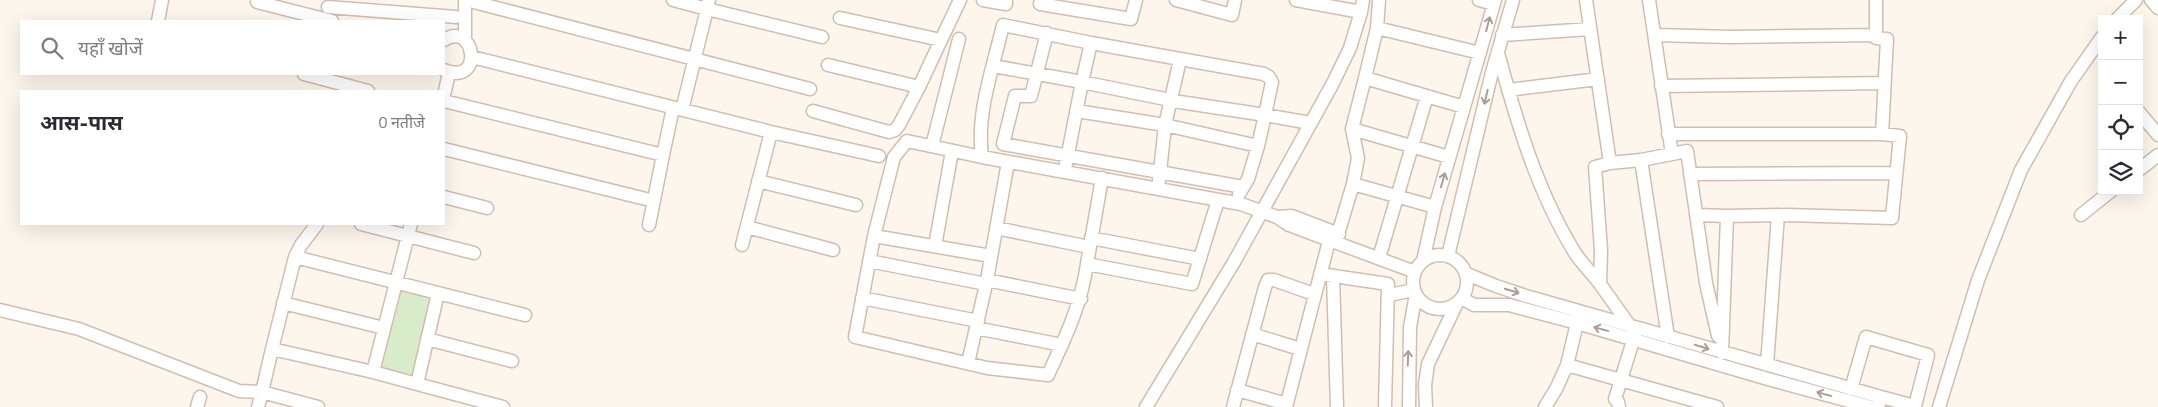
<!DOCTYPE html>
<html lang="hi">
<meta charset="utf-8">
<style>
:root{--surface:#fff;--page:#f2f2f3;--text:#2b2b33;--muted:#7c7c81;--line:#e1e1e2}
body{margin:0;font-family:"Titillium Web","Noto Sans Devanagari",sans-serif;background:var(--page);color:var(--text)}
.controls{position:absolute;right:15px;top:15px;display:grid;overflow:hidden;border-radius:0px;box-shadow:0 5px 20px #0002}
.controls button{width:45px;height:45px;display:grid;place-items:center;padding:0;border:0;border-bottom:1px solid var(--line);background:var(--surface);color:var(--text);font:25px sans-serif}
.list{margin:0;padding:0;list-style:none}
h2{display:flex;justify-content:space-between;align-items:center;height:65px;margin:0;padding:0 20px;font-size:21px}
h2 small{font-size:16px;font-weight:400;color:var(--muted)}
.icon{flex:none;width:28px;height:28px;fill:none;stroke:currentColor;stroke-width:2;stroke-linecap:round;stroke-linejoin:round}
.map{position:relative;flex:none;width:2158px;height:407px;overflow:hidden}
.search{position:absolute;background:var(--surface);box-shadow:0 5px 20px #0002;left:20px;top:20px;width:425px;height:55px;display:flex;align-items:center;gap:12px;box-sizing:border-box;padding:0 18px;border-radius:0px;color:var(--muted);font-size:19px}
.panel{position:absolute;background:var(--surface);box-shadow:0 5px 20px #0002;left:20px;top:90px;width:425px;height:135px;border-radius:0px}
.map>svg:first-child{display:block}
</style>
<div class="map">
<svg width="2158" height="407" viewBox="0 0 2158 407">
<rect width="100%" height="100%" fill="#fdf6ec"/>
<!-- green -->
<path fill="#d8ecc9" d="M399,287L433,296L413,378L378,370Z"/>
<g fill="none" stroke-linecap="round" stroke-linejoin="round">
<defs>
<path id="minor" d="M466,0L810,89
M673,0L707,9L709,0
M983,0L1006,4V0
M1041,0L1040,4L1131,19L1136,0
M1176,0L1232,15L1235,0
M1479,0L1494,4
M1649,0L1672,154L1641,160L1668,337
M2151,0L2158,8
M257,2L332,21
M328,7L456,17
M1361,12L1363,0
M840,18L941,40L960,0
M2117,19L2136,0
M158,21L162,0
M1377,28L1379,0
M1047,33L1031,96H1015L1003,144L1243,187
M1502,35L1590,29
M1655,35L1731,37L1876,35
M444,40C475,20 485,87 444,70
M465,40V0
M1091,43L1264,74L1269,77L1272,82L1265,115L1180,102L1082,82L1091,43L1003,25C993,68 976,113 982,157L1241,204L1277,217L1289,225L1415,272
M1498,53C1516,119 1536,188 1572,248C1579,261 1591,272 1600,284L1601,250L1595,167L1610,163L1586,0
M472,57L771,132
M828,65L919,87L941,40
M993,66L1082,82L1066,164
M304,74L368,91
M1365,78L1352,129L1449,157
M1661,86L1885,83
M1508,90L1598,79
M444,95L449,73
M444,101L663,155L649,225
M1464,107L1365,78L1377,28L1480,53
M682,110L707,9L822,37
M813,111L889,132L895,130L899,125L919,87
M1077,111L1165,125L1258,146L1265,115L1310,123
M2139,112L2158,135
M1352,129L1358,158L1353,184L1435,207
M1668,134H1882L1887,39L1876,38V0
M932,146L959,39
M444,149L654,201
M1672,154L1687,151L1706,283L1718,336
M663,155L673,108
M982,157L907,141L894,157L874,236L855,337L987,368L1048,375C1065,338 1081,306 1087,264
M1610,163L1641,160
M2139,170L2158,155
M1690,174L1896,173
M1102,178L1087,264L1192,284L1218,200
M758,181L856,205
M1159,181L1165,125L1180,60
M1239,194L1248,179L1258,146
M444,197L487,208
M1696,215L1727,216
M2081,215L2111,191
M1277,217L1292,216L1339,234
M361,224L474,253
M747,227L833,250
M996,228L1089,247
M1338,234L1353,184
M874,236L991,256
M1091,238L1200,259
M742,245L771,132L879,156
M935,246L952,151
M1381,251L1427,96
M1413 282a27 27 0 1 1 54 0a27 27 0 1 1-54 0Z
M1448,256L1492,72L1513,0
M295,257L525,315
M869,261L986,284
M1423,261L1435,207L1495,0
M1320,274L1388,284L1385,407
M1467,274L1496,286L1526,296L1881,397L1878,407
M1333,276L1337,407
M987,280L1008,162
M1600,284L1630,326
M438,293L417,384L503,407
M1389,295L1414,290
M862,298L978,321
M1463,299L1474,305H1509L1577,323L1768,379L1871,407
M283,303L384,328
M0,310L79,329L239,391L262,392L272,349L373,372L411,224
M1579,315L1567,365L1717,407
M976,328L987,280L1081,299
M1252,334L1300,349
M427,339L512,361
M272,349L295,257L301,245L317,224
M1722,353L1727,216L1787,215L1892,218L1900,136L1882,134
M968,363L976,328L1062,345
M1767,365L1778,215
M373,372L417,384
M1851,389L1866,337L1928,355L1915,406L1881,397
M1237,390L1287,404
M197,407L200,397
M258,407L262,392L318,407
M1146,407L1234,262L1333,83L1350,48L1361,12L1296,0
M1233,407L1265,287L1268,280H1274L1314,294
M1286,407L1331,233
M1409,407L1410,327L1416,294
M1426,407L1425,385L1428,364L1456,305
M1545,407L1556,389L1567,365
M1619,407L1618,402L1615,399L1636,331
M1939,407L1978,280L2021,170L2071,81L2102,37"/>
</defs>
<!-- minor casing -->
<use href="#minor" stroke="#d1beb0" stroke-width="15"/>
<!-- minor -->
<use href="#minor" stroke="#fff" stroke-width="12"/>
</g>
<!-- one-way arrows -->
<defs><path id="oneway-shaft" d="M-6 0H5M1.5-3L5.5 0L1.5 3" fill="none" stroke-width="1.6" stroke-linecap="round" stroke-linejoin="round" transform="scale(1.25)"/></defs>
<g stroke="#af9d94">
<use href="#oneway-shaft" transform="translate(1488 24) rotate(-75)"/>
<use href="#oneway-shaft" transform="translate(1486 97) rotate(103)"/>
<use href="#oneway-shaft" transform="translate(1443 180) rotate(-74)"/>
<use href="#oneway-shaft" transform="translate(1512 291) rotate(17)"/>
<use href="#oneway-shaft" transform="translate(1601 329) rotate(-165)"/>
<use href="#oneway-shaft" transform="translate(1702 347) rotate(17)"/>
<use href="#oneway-shaft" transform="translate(1408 358) rotate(-88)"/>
<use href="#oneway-shaft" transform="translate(1824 394) rotate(-165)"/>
</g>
</svg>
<div class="controls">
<button>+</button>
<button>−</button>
<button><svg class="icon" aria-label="locate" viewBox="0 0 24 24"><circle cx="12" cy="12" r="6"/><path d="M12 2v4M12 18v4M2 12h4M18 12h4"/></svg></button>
<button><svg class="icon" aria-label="layers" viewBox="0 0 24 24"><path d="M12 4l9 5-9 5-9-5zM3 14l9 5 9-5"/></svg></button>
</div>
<div class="search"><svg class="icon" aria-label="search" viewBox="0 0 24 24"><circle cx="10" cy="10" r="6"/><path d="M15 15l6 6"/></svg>यहाँ खोजें</div>
<section class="panel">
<h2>आस-पास<small>0 नतीजे</small></h2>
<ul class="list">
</ul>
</section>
</div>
